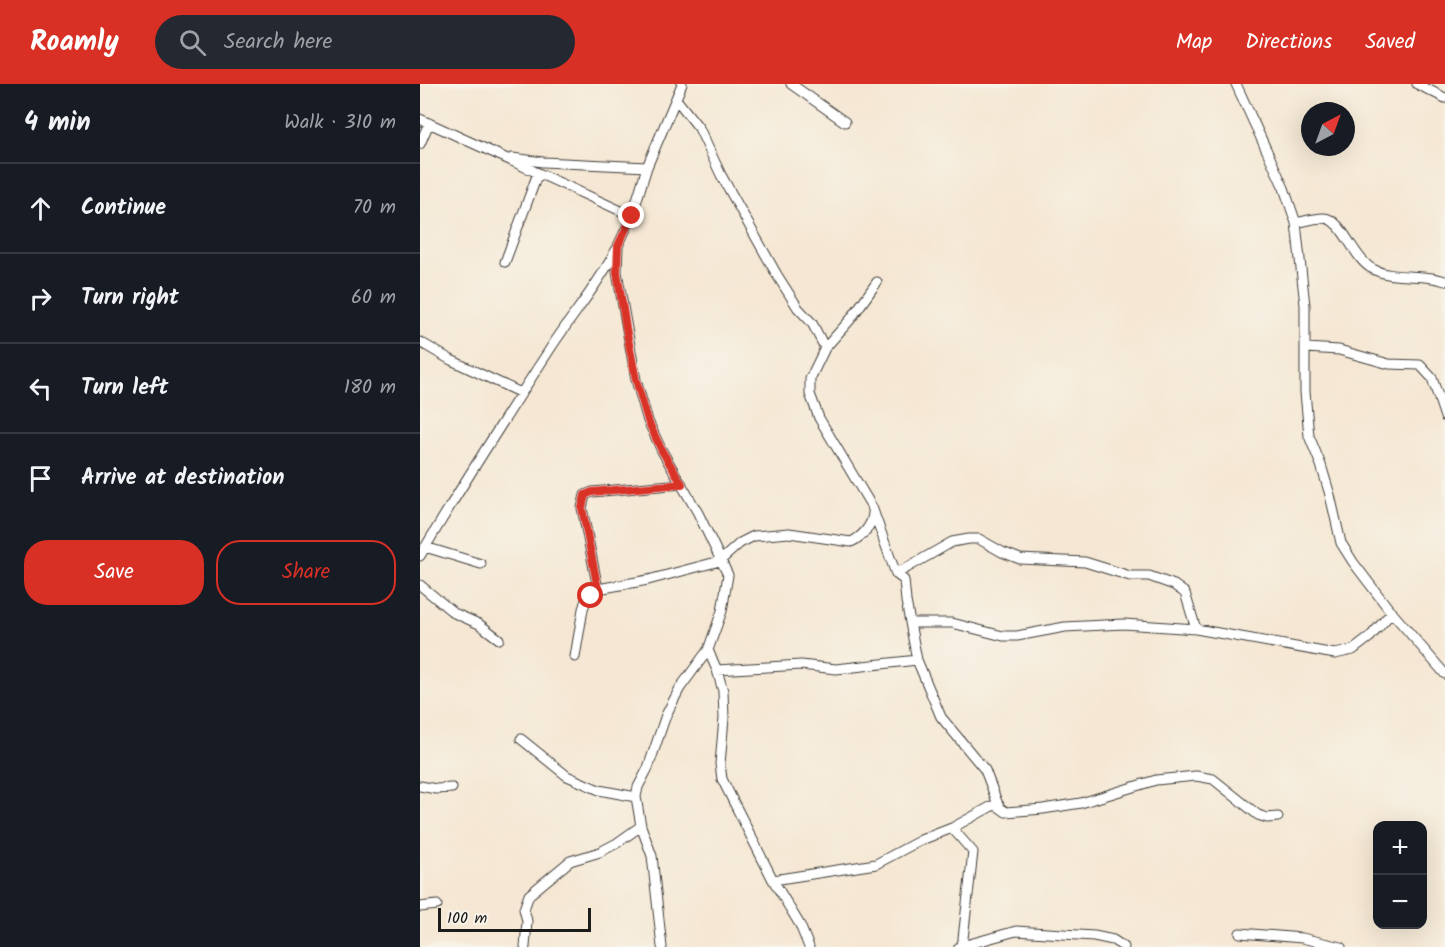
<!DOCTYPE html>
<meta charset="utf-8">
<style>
:root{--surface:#171b24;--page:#242831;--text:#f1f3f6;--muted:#9ea1a6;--line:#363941;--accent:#d93025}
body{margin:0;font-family:Kalam,sans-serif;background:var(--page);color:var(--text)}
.controls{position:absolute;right:18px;bottom:18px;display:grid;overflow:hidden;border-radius:12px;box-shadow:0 6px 24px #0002}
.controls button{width:54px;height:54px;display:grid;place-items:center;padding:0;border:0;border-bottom:2px solid var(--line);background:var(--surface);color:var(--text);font:30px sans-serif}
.compass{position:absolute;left:881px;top:18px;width:54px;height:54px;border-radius:50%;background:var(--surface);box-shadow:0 6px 24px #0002;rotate:41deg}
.scale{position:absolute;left:18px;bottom:15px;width:153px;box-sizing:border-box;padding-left:6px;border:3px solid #1c1c1c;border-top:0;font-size:16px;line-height:21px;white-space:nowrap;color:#1c1c1c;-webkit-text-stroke:4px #f7f3e8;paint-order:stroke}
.stop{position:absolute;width:18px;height:18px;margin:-14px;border:4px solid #d93025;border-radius:50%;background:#fff}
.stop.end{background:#d93025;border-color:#fff;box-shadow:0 2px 6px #0008}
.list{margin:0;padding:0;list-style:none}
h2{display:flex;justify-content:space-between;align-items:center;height:78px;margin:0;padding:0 24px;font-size:26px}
h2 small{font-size:20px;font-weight:400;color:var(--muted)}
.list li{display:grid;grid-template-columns:39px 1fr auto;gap:18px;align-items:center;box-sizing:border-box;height:90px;padding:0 24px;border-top:2px solid var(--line)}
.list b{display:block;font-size:22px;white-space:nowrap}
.list em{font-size:20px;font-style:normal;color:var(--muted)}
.actions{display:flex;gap:12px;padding:18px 24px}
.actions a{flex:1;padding:14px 0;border:2px solid var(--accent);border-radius:24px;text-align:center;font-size:21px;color:var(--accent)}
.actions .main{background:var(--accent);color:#fff}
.icon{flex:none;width:33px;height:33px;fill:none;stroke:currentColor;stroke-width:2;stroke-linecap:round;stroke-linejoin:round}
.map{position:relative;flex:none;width:1025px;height:863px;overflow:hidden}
header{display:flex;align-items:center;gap:36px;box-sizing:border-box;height:84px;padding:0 30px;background:var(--accent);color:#fff}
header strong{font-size:28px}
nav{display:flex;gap:33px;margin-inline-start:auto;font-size:21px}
.search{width:420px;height:54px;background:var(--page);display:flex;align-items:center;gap:15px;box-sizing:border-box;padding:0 21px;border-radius:33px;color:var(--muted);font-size:22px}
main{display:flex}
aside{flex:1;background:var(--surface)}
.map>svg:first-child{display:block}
</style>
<header>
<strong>Roamly</strong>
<div class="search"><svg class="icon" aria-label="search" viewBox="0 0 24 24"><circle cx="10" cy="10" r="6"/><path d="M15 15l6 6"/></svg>Search here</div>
<nav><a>Map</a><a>Directions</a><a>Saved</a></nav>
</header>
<main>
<aside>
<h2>4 min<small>Walk · 310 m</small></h2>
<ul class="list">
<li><svg class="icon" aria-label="ahead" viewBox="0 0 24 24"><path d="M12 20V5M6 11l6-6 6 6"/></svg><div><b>Continue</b></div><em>70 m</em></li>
<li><svg class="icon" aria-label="right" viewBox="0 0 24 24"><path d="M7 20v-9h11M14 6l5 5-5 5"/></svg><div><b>Turn right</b></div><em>60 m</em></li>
<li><svg class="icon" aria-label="left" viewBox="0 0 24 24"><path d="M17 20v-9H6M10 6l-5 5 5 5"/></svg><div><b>Turn left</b></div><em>180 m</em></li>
<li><svg class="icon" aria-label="arrive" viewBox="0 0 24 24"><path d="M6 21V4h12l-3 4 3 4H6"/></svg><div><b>Arrive at destination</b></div></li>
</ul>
<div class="actions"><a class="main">Save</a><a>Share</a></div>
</aside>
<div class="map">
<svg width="1025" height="863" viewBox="0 0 1025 863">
<rect width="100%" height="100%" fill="#f7f3e8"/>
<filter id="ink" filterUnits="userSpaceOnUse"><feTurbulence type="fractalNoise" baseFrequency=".0167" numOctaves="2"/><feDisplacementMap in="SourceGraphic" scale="12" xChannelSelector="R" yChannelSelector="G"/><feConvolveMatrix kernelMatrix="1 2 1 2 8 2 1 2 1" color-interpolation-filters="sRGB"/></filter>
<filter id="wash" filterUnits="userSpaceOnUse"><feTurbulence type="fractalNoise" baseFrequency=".008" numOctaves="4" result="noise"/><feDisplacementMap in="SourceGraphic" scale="24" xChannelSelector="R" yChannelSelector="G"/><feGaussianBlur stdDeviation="1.35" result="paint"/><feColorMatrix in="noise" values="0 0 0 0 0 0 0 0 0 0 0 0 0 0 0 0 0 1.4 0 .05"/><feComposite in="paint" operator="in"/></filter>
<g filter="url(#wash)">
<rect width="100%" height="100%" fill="#f5e7d3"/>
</g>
<g filter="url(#ink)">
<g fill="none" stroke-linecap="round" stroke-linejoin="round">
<defs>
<path id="minor" d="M371,0L425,38
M816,0L864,104L876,139L885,221V308L889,352L901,381L910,411L921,459L933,478L968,524L1025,590
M997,0L1025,14
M256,15L279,44L301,91L357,191L378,224L392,239L405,264
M0,35L212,132
M0,60L9,39
M92,74L123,78L227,83
M876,139C885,137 895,134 904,134C923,135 933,174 951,184C973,197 1002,188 1025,197
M85,178L118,89
M457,198L430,236L405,264L390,295V310L399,334L452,423L476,490L484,496L486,517L497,576L521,633L565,686L579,723L586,728L623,725L661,719L736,696L776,692L793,695L838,731L847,734L858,733
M0,258L31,276L101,309
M886,264L919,266L969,280L1000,281L1012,294L1025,333
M5,463L61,480
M0,472C42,401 87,331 132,262C153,230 179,200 196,166
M476,490L532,458L549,455H559L582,468L600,475L665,478L710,492H729L754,501L765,509L776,545
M0,501L34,529L59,540L79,555
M178,505L162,424L165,411L172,408L262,400
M491,539H532L583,552H597L645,543L704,540L776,545L915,570L933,566L950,553L972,528
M288,566L297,586L303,607L304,634L300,680L302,695L353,796L380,841L389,863
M155,573L163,525L166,516L178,505L228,496L300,477L320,459L334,452L369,449L431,458C442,453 453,441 453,428
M297,586L381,581L416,585L497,576
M101,655L147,692L179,706L216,713
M0,702L16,705L32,704
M532,744L553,768L542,863
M353,796L456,780L501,756L532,744L572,722L579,721
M0,823L17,821
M820,849L882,854L921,863
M105,863L107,837L104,825L109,811L150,777L180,768L197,759L221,742
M242,863L232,772L221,742L216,713L218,703L228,684L246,631L260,604L288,566L302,527L308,491L278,429L242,367L228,337L216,296L197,188L198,162L212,132L227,83L262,0
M539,863L596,847L674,852L693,856L704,863"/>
</defs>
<!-- minor casing -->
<use href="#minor" stroke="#3d3a37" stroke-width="11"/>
<!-- minor -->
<use href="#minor" stroke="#fff" stroke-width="9"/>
</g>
</g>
<g fill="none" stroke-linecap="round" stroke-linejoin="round" filter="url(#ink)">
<!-- route -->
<path stroke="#d93025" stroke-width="8" d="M171,512L178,505L162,424L165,411L172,408L262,400L242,367L228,337L216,296L206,244L197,188L198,162L212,132"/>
</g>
</svg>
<div class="controls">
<button>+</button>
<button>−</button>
</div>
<svg class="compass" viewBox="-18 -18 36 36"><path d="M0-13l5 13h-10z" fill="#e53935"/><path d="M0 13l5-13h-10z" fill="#9ea1a6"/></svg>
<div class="scale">100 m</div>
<div class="stop" style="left:171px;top:512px"></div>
<div class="stop end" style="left:212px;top:132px"></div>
</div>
</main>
